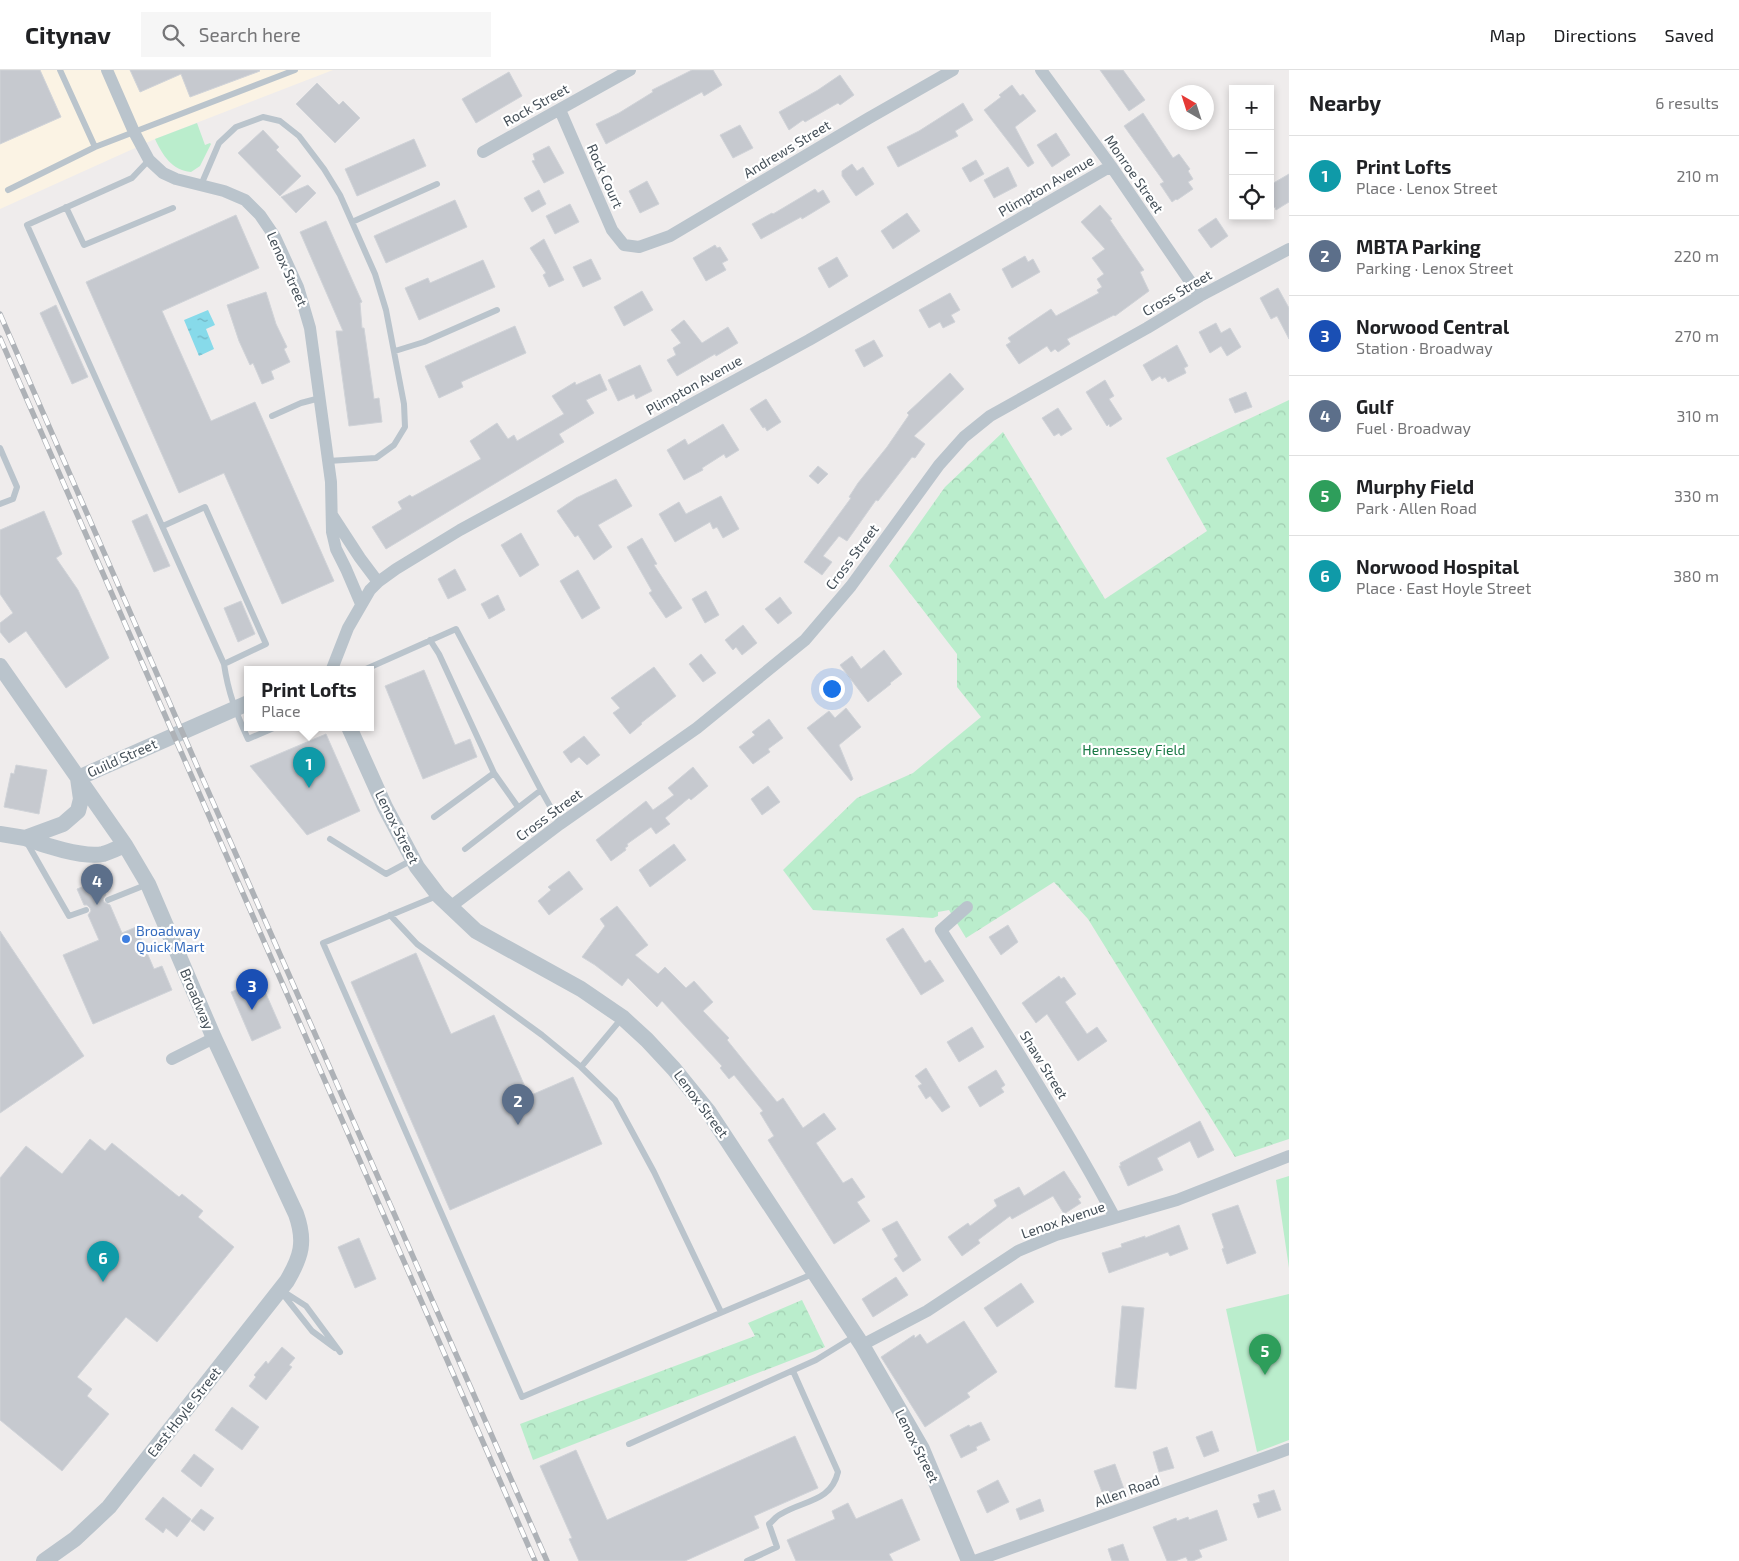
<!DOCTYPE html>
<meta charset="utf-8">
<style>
:root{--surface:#fff;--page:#f6f6f6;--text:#202124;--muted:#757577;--line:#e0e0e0;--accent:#1b77da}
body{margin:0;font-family:"Exo 2",sans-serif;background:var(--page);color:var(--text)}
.controls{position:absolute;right:15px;top:15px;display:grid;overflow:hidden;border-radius:0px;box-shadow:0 2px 8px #0003}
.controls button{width:45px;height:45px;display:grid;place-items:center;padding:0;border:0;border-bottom:1px solid var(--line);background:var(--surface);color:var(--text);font:25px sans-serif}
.compass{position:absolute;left:1169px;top:15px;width:45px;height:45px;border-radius:50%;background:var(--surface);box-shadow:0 2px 8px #0003;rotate:321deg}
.you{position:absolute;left:831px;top:618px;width:18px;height:18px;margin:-12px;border:4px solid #fff;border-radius:50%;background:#1a73e8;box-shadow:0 0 0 8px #1a73e833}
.badge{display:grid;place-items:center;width:32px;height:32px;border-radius:50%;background:var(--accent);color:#fff;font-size:16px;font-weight:700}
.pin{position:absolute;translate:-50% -41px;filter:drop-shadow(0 1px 2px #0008)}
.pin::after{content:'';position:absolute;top:26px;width:18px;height:15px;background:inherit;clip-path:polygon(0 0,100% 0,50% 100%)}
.popup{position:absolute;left:244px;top:596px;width:130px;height:65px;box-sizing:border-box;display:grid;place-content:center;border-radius:0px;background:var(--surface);filter:drop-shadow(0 1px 4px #0005);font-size:16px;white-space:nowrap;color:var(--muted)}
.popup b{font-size:19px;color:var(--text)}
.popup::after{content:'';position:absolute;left:50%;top:100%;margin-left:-10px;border:10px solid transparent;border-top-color:var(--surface)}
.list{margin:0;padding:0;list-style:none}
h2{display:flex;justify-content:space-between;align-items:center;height:65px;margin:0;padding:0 20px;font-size:21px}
h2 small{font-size:16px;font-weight:400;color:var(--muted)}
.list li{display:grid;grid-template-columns:32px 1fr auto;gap:15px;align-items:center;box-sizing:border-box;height:80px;padding:0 20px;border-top:1px solid var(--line)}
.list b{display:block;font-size:19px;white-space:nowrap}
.list p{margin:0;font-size:16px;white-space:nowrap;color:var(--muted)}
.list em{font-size:16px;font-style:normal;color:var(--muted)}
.icon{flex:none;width:28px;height:28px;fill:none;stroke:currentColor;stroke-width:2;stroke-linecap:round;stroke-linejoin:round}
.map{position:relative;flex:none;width:1289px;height:1491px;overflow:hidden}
header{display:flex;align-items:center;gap:30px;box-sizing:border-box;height:70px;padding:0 25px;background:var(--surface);border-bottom:1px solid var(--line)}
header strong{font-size:24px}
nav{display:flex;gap:28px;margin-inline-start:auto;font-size:18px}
.search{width:350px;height:45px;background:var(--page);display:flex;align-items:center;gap:12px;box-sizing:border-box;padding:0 18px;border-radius:0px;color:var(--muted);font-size:19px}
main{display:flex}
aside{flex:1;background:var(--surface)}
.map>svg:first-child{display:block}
</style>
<header>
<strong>Citynav</strong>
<div class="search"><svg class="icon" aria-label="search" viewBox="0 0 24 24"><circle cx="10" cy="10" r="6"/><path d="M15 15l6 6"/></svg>Search here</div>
<nav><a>Map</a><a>Directions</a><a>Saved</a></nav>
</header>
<main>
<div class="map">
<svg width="1289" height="1491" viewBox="0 0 1289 1491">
<defs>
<pattern id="forest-crowns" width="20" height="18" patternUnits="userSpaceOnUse" patternTransform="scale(1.25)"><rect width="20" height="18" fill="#baedcc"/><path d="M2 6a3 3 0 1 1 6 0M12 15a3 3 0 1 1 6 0" fill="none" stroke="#a1cdb1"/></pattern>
<pattern id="water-ripples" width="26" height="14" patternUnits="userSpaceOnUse" patternTransform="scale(1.25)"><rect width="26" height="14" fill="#87daea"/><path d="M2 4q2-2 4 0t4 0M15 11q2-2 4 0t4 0" fill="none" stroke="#70b3c1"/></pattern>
</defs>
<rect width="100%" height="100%" fill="#efecec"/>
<!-- commercial -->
<path fill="#fbf3e4" d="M0,0H333L155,69L0,139Z"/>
<!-- forest -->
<path fill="url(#forest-crowns)" d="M1289,330V1069L1235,1087L1088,849L1054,812L966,868L949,840L938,842V846L933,848L813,840L783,800L857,728L913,703L981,647L957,617V584L889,496L945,417L1003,362L1105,529L1207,461L1166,388Z
M802,1230L825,1277L533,1390L520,1354L755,1266L748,1253Z"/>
<!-- green -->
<path fill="#baedcc" d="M197,53L205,75L210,73L211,74L200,96L191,102C172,100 163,86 155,69Z
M1289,1106V1198L1276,1110Z
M1289,1224V1370L1257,1382L1226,1239Z"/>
<!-- water -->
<path fill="url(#water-ripples)" d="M208,240L215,255L206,259L214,279L199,286L184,250Z"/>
<!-- building -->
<path fill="#c6c9cf" stroke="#d0d3d8" d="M0,0H40L61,47L0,74Z
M130,0H259L260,1L190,27L181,4L140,22Z
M692,0H713L722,15L704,26L702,22L606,74L596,54L619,43L653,22L652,20Z
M1100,0H1123L1145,30L1129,41Z
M509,2L522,26L476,53L462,29Z
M840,5L854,25L840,35L838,33L805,52L803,50L789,60L779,42L818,20Z
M317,13L339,35L343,31L360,48L335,73L296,34Z
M1012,15L1020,26L1023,24L1036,41L1015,57L1034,93L1028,97L984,40L1001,27L999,25Z
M963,33L973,50L955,61L958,66L898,97L887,77L919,61Z
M1143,43L1173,88L1179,84L1190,99L1188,101L1193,109L1188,112L1193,119L1177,130L1176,129L1172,132L1160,114L1164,112L1124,56Z
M740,55L753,78L733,88L720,65Z
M263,60L279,77L276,80L301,106L280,126L238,83Z
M1056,63L1070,85L1052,97L1037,75Z
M414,69L426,96L357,126L345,99Z
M549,76L564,103L544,113L532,91L535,90L533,84Z
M976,90L984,104L970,112L962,98Z
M852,94L857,101L863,97L874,114L856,126L842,106V101Z
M1008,97L1017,116L994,128L984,110Z
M1289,104V132L1276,140L1275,137L1270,140V115Z
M647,111L659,134L640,143L629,121Z
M308,115L316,123L296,143L281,127Z
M815,119L818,123L823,120L830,132L802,149L801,147L761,169L752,154L772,143L773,144Z
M539,120L546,134L532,142L524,128Z
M455,130L467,157L386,193L374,166Z
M570,134L579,152L555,164L546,146Z
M1100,135L1112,149L1110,150L1144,200L1140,202L1149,221L1115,246L1114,245L1067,269L1070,274L1058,282L1055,279L1051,282L1047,276L1019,294L1006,275L1011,272L1008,268L1051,239L1056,246L1099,223L1097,220L1102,217L1097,209L1104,204L1092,188L1105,179L1081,152Z
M907,143L920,161L893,179L881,161Z
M236,145L259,198L162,241L211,351L255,332L334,511L282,534L224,403L179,423L86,212Z
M1216,148L1228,166L1211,178L1198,160Z
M326,151L362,232L360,233L362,258H364L374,329L379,328L382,352L349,356L336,261H343L300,162Z
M544,169L564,210L549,217L543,205L546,203L530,178Z
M715,175L717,178L720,177L728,190L722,193L726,200L706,211L693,188Z
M1025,186L1028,192L1033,189L1040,202L1012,218L1002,199Z
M837,187L848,206L829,218L818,198Z
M591,189L601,209L583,217L573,197Z
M483,190L495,217L419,250L405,218L428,208L430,213Z
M1278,218L1289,238V269L1277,246L1271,249L1260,228Z
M642,221L653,240L624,256L614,237Z
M266,222L276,254L287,277L284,279L290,292L271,301L274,309L262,314L253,293L250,295L239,271L227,235Z
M950,223L960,240L951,245L955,252L943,258L940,252L929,258L919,240Z
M56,235L88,307L72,314L40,243Z
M684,250L702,273L728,257L738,273L716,286L715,284L677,306L667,290L676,285L673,278L681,273L671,260Z
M1216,253L1221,263L1230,258L1241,277L1227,286L1221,276L1210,283L1199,262Z
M515,256L526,283L461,312L463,317L439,328L425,296Z
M874,270L883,286L864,297L855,280Z
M1177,275L1188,296L1184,298L1186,303L1168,312L1165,307L1162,309L1160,306L1152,311L1143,295Z
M640,295L652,321L636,329L634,324L618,331L608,310Z
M950,303L964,319L914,366L925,374L915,388L912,387L878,431L876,430L847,471L839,466L823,486L832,492L822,505L804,492L851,428L849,427L858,413L887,377L909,345L907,343Z
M600,304L607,320L586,330L594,343L559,364L564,372L386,479L372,457L402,439L398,432L410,425L412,427L481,389L470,371L497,353L508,369L514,365L517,371L564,344L552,326L575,312L576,315Z
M1105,310L1114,326L1109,329L1122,349L1110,357L1109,354L1107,356L1086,322Z
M1246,322L1252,337L1235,343L1229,329Z
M766,329L781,352L767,361L765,357L763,358L750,339Z
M1058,338L1072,359L1061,366L1059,363L1054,366L1042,348Z
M723,354L739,380L726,388L724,384L702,398L703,400L684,410L667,380L685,369L688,375Z
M818,396L828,404L818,414L809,406Z
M616,409L632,436L598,455L612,477L594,490L578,465L575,467L557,441L576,428Z
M721,426L739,459L723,468L717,457L713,459L710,452L675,472L659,444L679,432L686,444Z
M44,441L62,484L56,488L78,520L109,588L66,618L26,561L9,573L0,562V553L13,543L0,524V460Z
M147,444L170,496L154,502L132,451Z
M521,463L539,495L520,507L501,475Z
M642,468L657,494L654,495L682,538L666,548L649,523L652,521L627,477Z
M455,499L466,520L448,529L438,509Z
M578,500L600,538L582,549L560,511Z
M706,521L719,545L705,553L692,529Z
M498,525L505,540L489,549L481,534Z
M780,527L792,543L778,554L765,539Z
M241,531L255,564L238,572L224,538Z
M743,555L757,573L742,585L736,577L733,580L725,570Z
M884,580L902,604L890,613L891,614L868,632L840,595L852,586L861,599Z
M701,584L716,603L703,612L689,594Z
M654,597L676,626L641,653L642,654L630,664L613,643L620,638L611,628Z
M424,600L455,675L470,669L477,687L423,709L385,616Z
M846,638L861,657L839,675L853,709L851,711L807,658L829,641L835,648Z
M769,649L783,668L768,679L770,682L753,694L739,677L755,665L752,662Z
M326,664L360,741L307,765L250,696Z
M584,666L600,685L587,695L579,687L571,693L563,682Z
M16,695L47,700L39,744L4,737L11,703L14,704Z
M693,697L708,716L691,730L689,728L665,748L670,754L656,764L651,757L627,774L628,776L625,778L626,780L611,791L596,770L646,731L653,740L674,725L668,718Z
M768,716L780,732L762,745L751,729Z
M674,774L686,790L650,817L639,800Z
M569,801L583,819L549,845L538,831L551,820L548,817Z
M99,810L106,825L103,829L104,832L110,835L122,863L136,857L154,899L162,896L172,920L93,954L63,885L99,870L88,845L91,841L90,838L87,835H84L77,819Z
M617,836L648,875L635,885L658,904L665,897L686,918L694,911L713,932L703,941L729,968L727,970L777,1032L783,1028L803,1058L824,1043L836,1059L816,1073L843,1113L852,1108L865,1127L857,1132L870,1151L834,1174L768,1070L774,1066L760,1043L763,1041L734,1005L729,1009L720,998L722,996L662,931L657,937L628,908L622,916L595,895L582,887L605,856L600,849Z
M1008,855L1018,872L1001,885L989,867Z
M903,858L925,893L930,890L944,911L921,925L886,869Z
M0,861L84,986L0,1043Z
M416,883L451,964L494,945L529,1026L573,1007L602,1074L450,1140L351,912Z
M1059,906L1061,909L1064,907L1076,924L1065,932L1087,964L1097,957L1107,971L1078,991L1047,944L1036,953L1022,933Z
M260,910L281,958L252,971L231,922Z
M972,957L984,977L959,992L947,972Z
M926,998L950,1037L942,1042L930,1026L926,1029L918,1016L922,1014L915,1006Z
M996,1000L1005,1015L1001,1018L1004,1022L980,1037L968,1017Z
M1200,1051L1214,1080L1198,1088L1190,1071L1157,1088L1163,1100L1128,1116L1119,1096H1121L1120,1093Z
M90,1069L105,1081L112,1073L179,1127L182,1124L203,1141L198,1147L234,1177L157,1272L126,1247L77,1307L92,1319L87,1326L109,1344L62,1401L0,1350V1108L26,1076L62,1104Z
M1064,1101L1081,1127L1078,1129L1081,1133L1064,1144L1053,1126L1012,1149L1010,1146L978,1170L980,1173L962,1186L948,1167L968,1153L970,1156L997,1136L994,1130L1019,1117L1024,1126Z
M1238,1135L1256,1183L1227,1194L1222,1179L1224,1178L1212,1144Z
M897,1151L921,1190L903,1202L894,1189L898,1186L882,1159Z
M1179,1155L1188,1179L1170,1186L1168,1182L1109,1203L1102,1183L1122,1177L1121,1174L1145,1166V1168Z
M359,1168L376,1209L355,1218L338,1177Z
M896,1207L908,1225L873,1247L862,1229Z
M1021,1213L1034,1232L997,1257L984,1238Z
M1122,1236L1144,1238L1136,1319L1115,1317Z
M964,1251L997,1302L967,1323L970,1327L925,1357L881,1287L914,1265L915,1268L920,1264L927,1274Z
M282,1277L295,1288L289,1295L292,1297L266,1330L249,1316L256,1307L254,1305L266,1291L268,1294Z
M232,1337L259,1357L242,1380L215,1360Z
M981,1352L990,1370L976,1377L977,1380L961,1388L950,1365L969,1355L970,1357Z
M1212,1361L1219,1381L1204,1387L1196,1367Z
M795,1366L818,1418L754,1446L759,1458L685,1491H579L569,1469L572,1468L540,1396L576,1380L607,1450Z
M1167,1377L1174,1398L1159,1402L1153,1382Z
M194,1384L214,1399L201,1417L181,1401Z
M1115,1394L1124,1419L1107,1425L1105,1420L1102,1422L1094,1401Z
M998,1410L1009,1432L987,1443L977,1421Z
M1274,1420L1281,1440L1258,1448L1253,1434L1260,1432L1258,1425Z
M163,1427L191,1449L177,1467L166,1458L163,1463L145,1449Z
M902,1429L920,1470L889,1484L893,1491H796L787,1470L835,1449L832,1441L848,1433L856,1449Z
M1040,1429L1044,1441L1020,1450L1016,1439Z
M201,1439L214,1448L204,1461L191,1451Z
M1217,1440L1227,1470L1199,1480L1202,1487L1193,1491H1188L1186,1487L1175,1491H1167L1153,1457L1176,1448L1177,1451L1188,1447L1189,1450Z
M1123,1474L1129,1491H1112L1108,1479Z"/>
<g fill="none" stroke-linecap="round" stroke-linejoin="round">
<!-- service -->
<path stroke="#bac4cc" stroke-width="6" d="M60,0L95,77
M149,90L132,108L27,155L224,594C228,622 236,643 248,669L276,657
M201,115L219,73L236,57L263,47L280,51L299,66L324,99L340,125L352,152L375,204L386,240L404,334L405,357L394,375L376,388L328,391
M8,120L95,77L295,0
M66,137L84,175L173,138
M352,152L437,114
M395,281L424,272L497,240
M272,346L301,333L320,328
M0,378L17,417L13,429L0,434
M163,456L205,437L266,574L224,594
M430,570L439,584L494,703L518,737
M366,599L456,559L541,720L465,779
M541,720L560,754
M434,747L494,703
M330,769L386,804L412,790
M26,771L69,846L86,840
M437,826L323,873L522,1327L815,1203
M108,830L148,814
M390,845L417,874L542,965L581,997
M622,948L581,997L615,1030L654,1102L721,1242
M281,1220L306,1236L340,1282
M282,1223L312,1261L335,1278
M629,1374L816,1290L855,1266
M747,1491L777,1477L769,1454C773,1451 776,1446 781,1444C804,1430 831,1432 838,1402L793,1301"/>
<!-- minor -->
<path stroke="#bac4cc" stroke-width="12" d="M107,0L134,62L149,90L163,103L176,109L224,121L245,130L260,145L275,167L298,217L310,258L331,412L332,462L336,479L346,499L361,534
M1041,0L1111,96L1200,226
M560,40L612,160L624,175L639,177L670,166L869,48L953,0
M483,82L630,0
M332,445L360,488L378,512
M332,599L348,558L370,520L378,512L396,499L460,460L809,270L1111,96
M450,837L560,754L697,658L805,570L851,516L939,395L964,367L990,346L1147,258L1200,226L1289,179
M967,837L941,860C1001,955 1062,1049 1115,1148
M172,989L214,968
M862,1275L927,1241L1018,1181L1056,1165L1177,1130L1289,1086
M975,1491L1289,1379"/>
<!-- tertiary -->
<path stroke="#bac4cc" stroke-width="16" d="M0,596L125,775L148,814L214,968L296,1144C306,1172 301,1187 287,1211L109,1437L75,1469L44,1491
M349,657L385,737L417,797L439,826L476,861L581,919L622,947L647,970L674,999L708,1041L862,1275L922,1379L969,1491
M0,764L25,768L63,754L78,741L81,729L78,708L248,633
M25,768C43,775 83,788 103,784C110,782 118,778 125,775"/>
<defs>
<path id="rail" d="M0,244L201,705L547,1491
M0,268L535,1491"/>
</defs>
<!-- rail casing -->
<use href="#rail" stroke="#aeb2b7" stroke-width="5.5"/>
<!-- rail -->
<use href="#rail" stroke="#fff" stroke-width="4" stroke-dasharray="11" stroke-linecap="butt"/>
</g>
<!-- markers -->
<circle fill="#3f7fe0" stroke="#fff" stroke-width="2" cx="126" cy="869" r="5"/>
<g text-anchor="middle" stroke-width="4.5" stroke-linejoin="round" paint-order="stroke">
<!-- street labels -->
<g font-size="14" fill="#455059" stroke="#fff">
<text transform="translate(536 35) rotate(-29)" y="5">Rock Street</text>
<text transform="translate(787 79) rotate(-31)" y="5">Andrews Street</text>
<text transform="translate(1134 104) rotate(55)" y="5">Monroe Street</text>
<text transform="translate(605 106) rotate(66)" y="5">Rock Court</text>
<text transform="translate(1046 116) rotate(-30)" y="5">Plimpton Avenue</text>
<text transform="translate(287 199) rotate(66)" y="5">Lenox Street</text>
<text transform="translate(1177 223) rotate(-30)" y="5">Cross Street</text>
<text transform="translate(694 315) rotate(-29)" y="5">Plimpton Avenue</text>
<text transform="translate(852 487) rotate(-53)" y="5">Cross Street</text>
<text transform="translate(122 688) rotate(-24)" y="5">Guild Street</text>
<text transform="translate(549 745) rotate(-36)" y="5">Cross Street</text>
<text transform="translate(397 757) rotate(63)" y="5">Lenox Street</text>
<text transform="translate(197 929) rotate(67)" y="5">Broadway</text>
<text transform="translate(1044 995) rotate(58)" y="5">Shaw Street</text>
<text transform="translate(701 1034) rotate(53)" y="5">Lenox Street</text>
<text transform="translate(1063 1150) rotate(-19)" y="5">Lenox Avenue</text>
<text transform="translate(184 1342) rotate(-52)" y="5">East Hoyle Street</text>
<text transform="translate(917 1376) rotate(63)" y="5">Lenox Street</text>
<text transform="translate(1127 1421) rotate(-20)" y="5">Allen Road</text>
</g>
<!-- park labels -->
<g font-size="14" fill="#187944" stroke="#fff">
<text x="1134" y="685">Hennessey Field</text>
</g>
<!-- shop labels -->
<g font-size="14" fill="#366cbe" stroke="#fff" text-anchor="start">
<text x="136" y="866">Broadway<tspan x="136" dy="16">Quick Mart</tspan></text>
</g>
</g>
</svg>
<div class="controls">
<button>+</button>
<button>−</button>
<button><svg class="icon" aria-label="locate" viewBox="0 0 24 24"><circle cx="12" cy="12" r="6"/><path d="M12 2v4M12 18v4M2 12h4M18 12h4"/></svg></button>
</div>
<svg class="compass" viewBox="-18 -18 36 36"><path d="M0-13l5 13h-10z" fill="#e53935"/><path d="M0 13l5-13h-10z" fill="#757577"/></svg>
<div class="you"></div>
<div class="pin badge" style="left:309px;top:718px;background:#0f9aa8">1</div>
<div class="popup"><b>Print Lofts</b>Place</div>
<div class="pin badge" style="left:518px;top:1055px;background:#5c6f8a">2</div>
<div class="pin badge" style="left:252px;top:940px;background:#1a4fb4">3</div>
<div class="pin badge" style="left:97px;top:835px;background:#5c6f8a">4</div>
<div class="pin badge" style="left:1265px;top:1305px;background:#2e9e5b">5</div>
<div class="pin badge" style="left:103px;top:1212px;background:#0f9aa8">6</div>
</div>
<aside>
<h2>Nearby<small>6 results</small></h2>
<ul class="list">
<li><span class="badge" style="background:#0f9aa8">1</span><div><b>Print Lofts</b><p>Place · Lenox Street</p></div><em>210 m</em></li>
<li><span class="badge" style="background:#5c6f8a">2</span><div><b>MBTA Parking</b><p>Parking · Lenox Street</p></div><em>220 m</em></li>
<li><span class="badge" style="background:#1a4fb4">3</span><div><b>Norwood Central</b><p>Station · Broadway</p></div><em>270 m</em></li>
<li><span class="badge" style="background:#5c6f8a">4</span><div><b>Gulf</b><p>Fuel · Broadway</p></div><em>310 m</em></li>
<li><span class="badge" style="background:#2e9e5b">5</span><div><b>Murphy Field</b><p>Park · Allen Road</p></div><em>330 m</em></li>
<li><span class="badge" style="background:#0f9aa8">6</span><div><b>Norwood Hospital</b><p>Place · East Hoyle Street</p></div><em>380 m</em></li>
</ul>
</aside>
</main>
